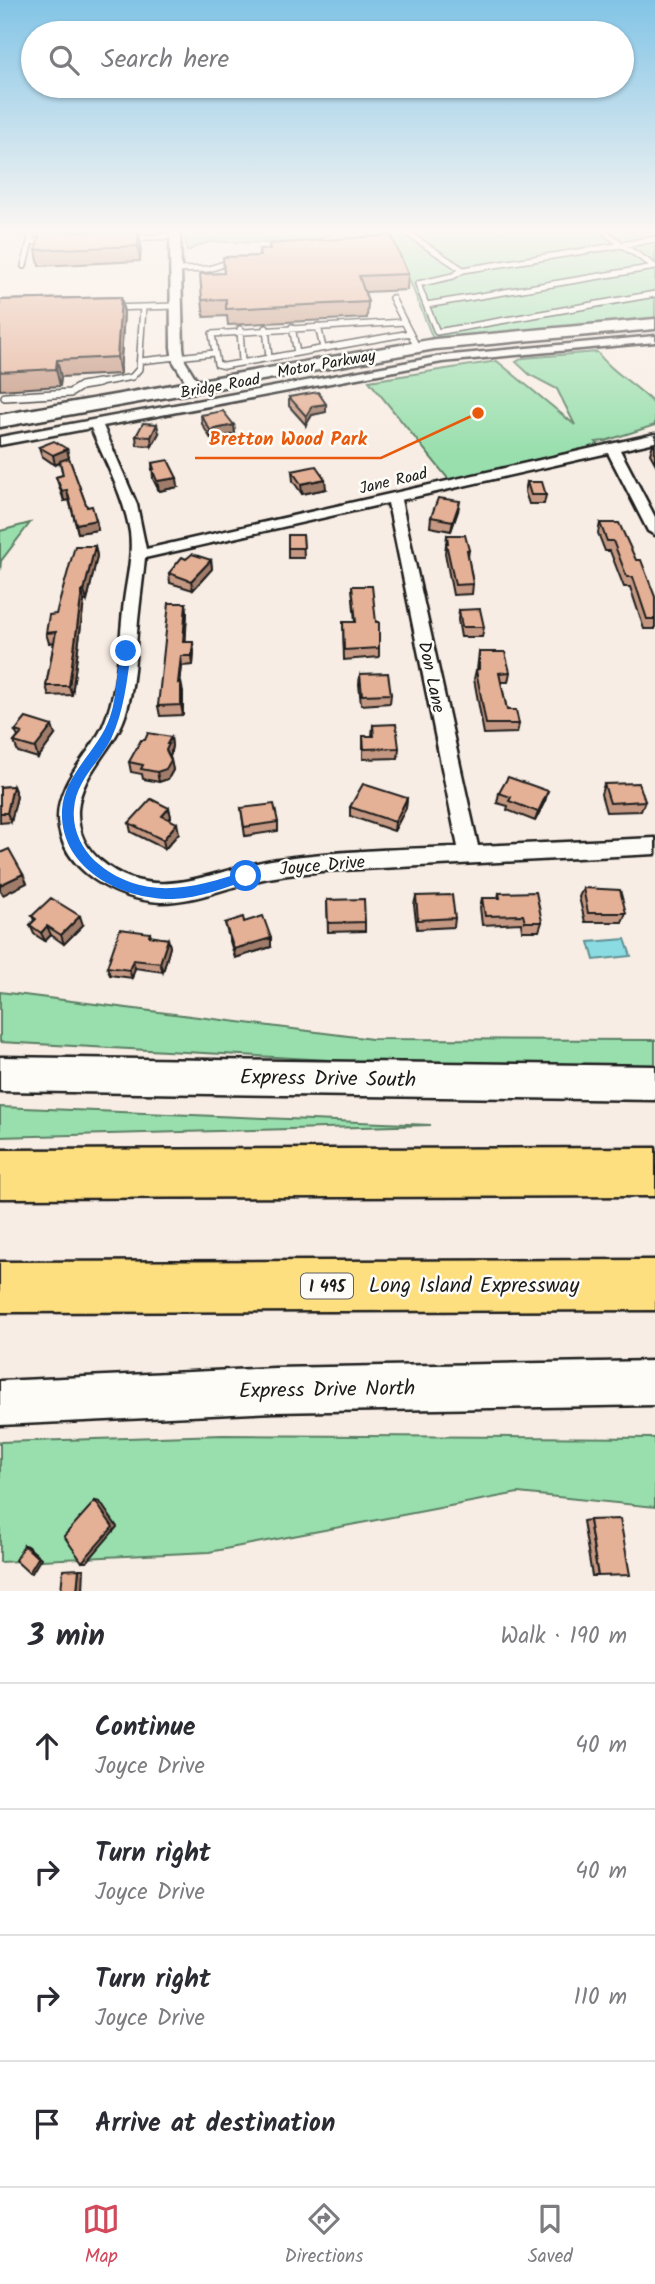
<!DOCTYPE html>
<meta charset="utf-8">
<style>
:root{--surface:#fff;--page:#f2f2f3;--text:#2b2b33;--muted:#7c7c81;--line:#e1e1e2;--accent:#d1495b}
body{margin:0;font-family:Kalam,sans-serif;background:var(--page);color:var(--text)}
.stop{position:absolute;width:21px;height:21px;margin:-16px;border:5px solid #1a73e8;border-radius:50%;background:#fff}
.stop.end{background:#1a73e8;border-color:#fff;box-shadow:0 2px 7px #0008}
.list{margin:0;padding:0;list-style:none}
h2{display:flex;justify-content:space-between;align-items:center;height:91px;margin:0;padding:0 28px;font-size:30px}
h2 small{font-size:23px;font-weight:400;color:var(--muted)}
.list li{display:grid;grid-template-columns:46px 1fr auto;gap:21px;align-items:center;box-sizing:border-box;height:126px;padding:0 28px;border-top:2px solid var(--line)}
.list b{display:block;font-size:26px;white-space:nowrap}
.list p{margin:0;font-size:23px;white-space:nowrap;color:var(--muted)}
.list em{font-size:23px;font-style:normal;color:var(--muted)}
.icon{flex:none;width:38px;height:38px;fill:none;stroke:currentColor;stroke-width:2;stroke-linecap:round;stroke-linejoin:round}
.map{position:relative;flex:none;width:655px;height:1591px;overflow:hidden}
.search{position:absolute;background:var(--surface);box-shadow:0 2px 5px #0004;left:21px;right:21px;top:21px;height:77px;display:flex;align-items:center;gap:18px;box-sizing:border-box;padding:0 24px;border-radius:38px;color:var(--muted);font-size:26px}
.sheet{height:595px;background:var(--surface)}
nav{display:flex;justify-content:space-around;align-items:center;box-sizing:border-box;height:98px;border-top:2px solid var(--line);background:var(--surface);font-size:19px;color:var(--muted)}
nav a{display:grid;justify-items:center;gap:4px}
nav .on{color:var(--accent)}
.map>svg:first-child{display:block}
</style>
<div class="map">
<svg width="655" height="1591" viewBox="0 0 655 1591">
<rect width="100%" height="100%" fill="#f8ede4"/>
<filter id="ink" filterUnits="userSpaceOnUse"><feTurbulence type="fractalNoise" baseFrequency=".0143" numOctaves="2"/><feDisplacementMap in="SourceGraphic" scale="14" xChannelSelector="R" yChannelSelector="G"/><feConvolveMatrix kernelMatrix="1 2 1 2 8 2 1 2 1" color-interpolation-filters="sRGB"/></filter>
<g filter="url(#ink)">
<!-- green -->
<path fill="#99dfad" stroke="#5a7e64" stroke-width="2" d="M185,231H338C307,251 249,240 213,242C204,242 195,248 187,251Z
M390,231H655V319L433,339Z
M597,352C613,374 638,385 655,405V425L605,441L596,442L599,445L449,480L369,381L497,361L575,425L557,389L530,375L516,362L523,358Z
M30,523L1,561L0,571V531Z
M0,992L372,1039L655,1040V1065L386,1063L0,1042Z
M0,1107L431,1125L0,1137Z
M222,1435L655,1438V1507L518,1493L209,1552L0,1562V1442Z"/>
<!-- water -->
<path fill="#8adbe2" stroke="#5e8f93" stroke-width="2" d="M625,939L631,956L594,960L589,942Z"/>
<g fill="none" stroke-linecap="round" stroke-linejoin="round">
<defs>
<path id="lane-far1" d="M32,231L30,242L49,241
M404,231L463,270
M604,231L622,245L655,239
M127,238L175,236
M24,266L30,242
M655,267L426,305L437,332L655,294
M176,270L209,269L233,261
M392,298L417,347
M426,305L418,284L453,276L463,270L622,245L654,266
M143,307L176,306
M404,322L212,334L217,364L224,366L410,333
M318,326L323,348
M292,327L297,353
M266,328L269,358
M240,329L242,362
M140,361L214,353
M89,385L132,377L139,369L143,307L110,308"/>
<path id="lane" d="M5,397L70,393L81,386L99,383"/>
<path id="street" d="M170,231H180L183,347L185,361L201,387L195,391L191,390L173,361L171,347Z
M655,336V342L442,362L103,426L137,505L146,549L655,434V442L620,450L655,517V535L648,531L608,453L401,500L478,846L655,838V854L322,871C301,874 280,875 259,880C227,887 196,902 161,902C116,900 61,870 58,820C57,781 88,758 103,726C120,688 119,641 124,601C127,578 133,555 130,532C124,496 105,462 91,428L0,445V437L442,356ZM388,503L458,847C398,849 337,851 278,859C218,867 155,908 101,861C85,848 77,830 78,810C80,774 114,749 125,716C135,686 135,652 138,621C140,600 143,579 145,558Z"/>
<path id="secondary" d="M655,319V329L435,349L0,427V415L435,339Z
M0,1057L655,1066V1100L0,1091Z
M655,1361V1405L275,1412L0,1425V1381L275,1368Z"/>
<path id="highway" d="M655,1148V1196L0,1198V1150Z
M655,1260V1310L0,1312V1262Z"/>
</defs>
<!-- lane-far1 casing -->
<use href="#lane-far1" stroke="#1c1c1c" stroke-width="8"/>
<!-- lane casing -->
<use href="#lane" stroke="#1c1c1c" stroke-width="10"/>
<!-- street casing -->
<use href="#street" stroke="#1c1c1c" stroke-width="5"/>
<!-- secondary casing -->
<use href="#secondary" stroke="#1c1c1c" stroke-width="5"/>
<!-- highway casing -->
<use href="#highway" stroke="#1c1c1c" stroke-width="5"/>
<!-- lane-far1 -->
<use href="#lane-far1" stroke="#fdfcf7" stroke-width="5"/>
<!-- lane -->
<use href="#lane" stroke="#fdfcf7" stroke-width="7"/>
<!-- street -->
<use href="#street" fill="#fdfcf7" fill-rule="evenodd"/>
<!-- secondary -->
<use href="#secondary" fill="#fdfcf7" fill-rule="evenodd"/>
<!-- highway -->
<use href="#highway" fill="#fedf80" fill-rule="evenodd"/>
</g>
<!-- wall -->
<path fill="#c49882" stroke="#1c1c1c" stroke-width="2" d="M141,243L140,261L39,266L36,250Z
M269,244L408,274L407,290L365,292L368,302L367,318L228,325L227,316L204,317L202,300L224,273L259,256V249H269Z
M121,297L124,313L120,374L61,377L60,386L0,390V300Z
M289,397L326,404V412L312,415L306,425L289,406Z
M201,415L234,425L235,434L211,439L202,424Z
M159,433L152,446L137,445L136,436Z
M653,444L655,445V463L650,454Z
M39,447L67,449L69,458L87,507L96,520L98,530L78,533L69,500L64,501L56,477L63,475L60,463L55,465L42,456Z
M152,463L178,487L159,491L153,479Z
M292,471L326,489L302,494L293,481Z
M527,482L546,495L544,504H529L525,492Z
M458,511L451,531L430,527L431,517Z
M600,523L636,560L655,597V629H644L630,587H624L610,551H605L598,533Z
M288,535H303L304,558H288Z
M447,535L469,550L468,557L473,584L472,594L453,595L445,553Z
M95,546L97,556L87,601H84L72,695L49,696L46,686L54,642L49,643L46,633Z
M186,559L211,560L212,569L193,590L170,583L169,573Z
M352,587L379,648V657L344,660L343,622H355Z
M186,603L187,612L185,642L194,651L193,665L182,666L180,683L183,692V715L160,716L158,706Z
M459,610L484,627L482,637H461L458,620Z
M479,652L510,672L508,682H501L507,710L519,724L517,733L484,734L474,679L476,670H477Z
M360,674L391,694L390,703L361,705L359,684Z
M373,725L399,748L398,758L363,759V736H372Z
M15,731L55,735L38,758L18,752L14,742L18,737Z
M171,737L172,746L170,757L173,770L168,779L159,782L143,779L142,774L131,772L129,762L145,740Z
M604,784L645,801L641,811L606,812L601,794Z
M13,786L17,796L11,822L0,823V787Z
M548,791L545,801L535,821L507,810L508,806L497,803L499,793Z
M407,798L406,808L394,831L350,816V807Z
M169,808L171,817L170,819L179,833L165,849L131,832L129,823Z
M241,808L278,822V831L245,836Z
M583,888L626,913L622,922H585L579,897Z
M499,893L542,922L539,931H522L521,923L482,925L480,907L482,898H498Z
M416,896L455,918L454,927L417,929L414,905Z
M327,900L365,922V931L328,932Z
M32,916L83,925L64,944L51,935L45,941L34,934L30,925L34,920Z
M244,922L271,947L235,958L227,931L225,923Z
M150,933L151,937L168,939L170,947L163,972L135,968L132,978L110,975L107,967Z
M589,1520L598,1576H592L583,1521Z"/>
<!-- shaded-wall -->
<path fill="#a07c6a" stroke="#1c1c1c" stroke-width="2" d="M138,231L141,243L140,261L138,246Z
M121,297L124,313L120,374L117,357Z
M57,360L61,377L60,386L56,369Z
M326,404V412L312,415L306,425V416L312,406Z
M157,424L159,433L152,446L151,437Z
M234,425L235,434L211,439L210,430Z
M67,449L69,458L55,465L53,455Z
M177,478L178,487L159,491L157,481Z
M325,479L326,489L302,494L301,484Z
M67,490L69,500L64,501L62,491Z
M460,501L458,511L451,531L453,521Z
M96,520L98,530L78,533L76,524Z
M95,546L97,556L87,601L84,591Z
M211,560L212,569L193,590L191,581Z
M82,591L84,601L72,695L69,686Z
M186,603L187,612L185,652L183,642Z
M193,642L194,651L193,665L192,656Z
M181,656L182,666L179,693L178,683Z
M181,682L183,692V715L181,705Z
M52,726L55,735L38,758L35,748Z
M171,737L172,746L171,750V754L168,760L166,750L167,744Z
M171,760L173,770L168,779L159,782L157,772Z
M13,786L17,796L11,822L7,813Z
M548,791L545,801L535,821L538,812Z
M407,798L406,808L394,831L395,822Z
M169,808L171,817L164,825L162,816Z
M177,823L179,833L165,849L163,840Z
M23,874L27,883L3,895L0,890V885Z
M80,916L83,925L64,944L61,935Z
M47,926L51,935L45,941L41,933Z
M271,938V947L235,958L234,949Z
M168,939L170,947L163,972L160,963Z
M133,960L135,968L132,978L129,970Z
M95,1501L100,1502L117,1527L87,1562H82Z
M24,1545L27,1546L41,1558L32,1573H29Z
M79,1569H84L83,1591H77Z"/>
<!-- building -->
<path fill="#e4b197" stroke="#1c1c1c" stroke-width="2" d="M40,231H138V246L36,250Z
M391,235L408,274L359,276L368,302L226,309V299L202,300L200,274L224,273L223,257L260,256L259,249H270L269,244Z
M121,297L117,357L57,360L56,369L0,372V300Z
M318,392L326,404L312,406L306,416L289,397Z
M223,411L234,425L210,430L201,415Z
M143,423L157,424L151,437L136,436Z
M54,441L67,449L53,455L39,447Z
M69,458L87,507L92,506L96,520L76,524L67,490L62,491L56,477L63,475L60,461Z
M168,460L177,478L157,481L152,469H154L152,463Z
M316,466L325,479L301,484L292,471Z
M527,482H542L546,495H531Z
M438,498L460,501L453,521L431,517Z
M600,523H619L636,560H641L655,597V619H647L633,577H627L613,541H607Z
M288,535H303L304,548H288Z
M447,535H465L469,550H467L473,584L455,585L446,543H448Z
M75,546H95L84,591H82L69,686H46L56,632L46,633L49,615L56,614Z
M192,554L211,560L191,581L169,573L182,557L186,559Z
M352,586H372L376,622H379V648L344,650L343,622H356Z
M169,603H186L183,642H193L192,656H181L178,683L181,682V705L158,706Z
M480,609L484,627H462L459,610Z
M479,652H505L510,672L499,673L507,710H516L519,724H486L476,670L479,669Z
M388,673L391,694L362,695L360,674Z
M26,718L52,726L35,748L14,742L22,733L15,731Z
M396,724L399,748L364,749L363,736H374L373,725Z
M148,733L171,737L167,744H169L166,750L171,760L166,769L157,772L141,769L143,765L129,762L141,740H145Z
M508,777L548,791L538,812L509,801L511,797L499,793Z
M639,783L645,801L610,803L604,784Z
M363,784L407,798L395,822L350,807Z
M13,786L7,813H0V787Z
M151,799L169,808L162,816L177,823L163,840L129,823Z
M274,804L278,822L244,827L241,808Z
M9,849L23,874L0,885V853Z
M583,888L620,890L626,913H588Z
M536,892L542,922H525L523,915L485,916L482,898H500L499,893Z
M452,895L455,918L418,920L416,896Z
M51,898L80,916L61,935L47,926L41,933L30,925L36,919L32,916Z
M364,899L365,922L328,923L327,900Z
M263,916L271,938L234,949L225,923L243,917L244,922Z
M120,929L150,933L149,936L168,939L160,963L133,960L129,970L107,967Z
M95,1501L113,1527L82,1562L64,1536Z
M620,1519L630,1575L598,1576L589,1520Z
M24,1545L38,1558L29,1573L15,1560Z
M79,1569L77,1591H61L63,1570Z"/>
</g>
<!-- sky -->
<linearGradient id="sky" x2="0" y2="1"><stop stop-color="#82c4e6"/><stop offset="0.51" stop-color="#fcf7f3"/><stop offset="1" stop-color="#fcf7f3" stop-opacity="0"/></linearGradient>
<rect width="655" height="453" fill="url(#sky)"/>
<!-- route -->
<path fill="#1a73e8" d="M123,649L131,651C127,681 124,711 111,739C99,763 76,780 74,809C72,828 81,848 95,861C142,902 192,889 246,871L252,876L250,879C225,888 200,898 173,899C122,900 59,869 62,810C64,774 99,750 110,717C118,695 115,670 123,649Z"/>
<g text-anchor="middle" stroke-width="5" stroke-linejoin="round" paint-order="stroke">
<!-- far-street labels -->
<g font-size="16" fill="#1c1c1c" stroke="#fdfcf7">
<text transform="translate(326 363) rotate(-10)" y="6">Motor Parkway</text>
<text transform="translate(220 385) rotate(-10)" y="6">Bridge Road</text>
<text transform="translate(393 480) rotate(-13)" y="6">Jane Road</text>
</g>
<!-- shield labels -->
<rect fill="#fdfcf7" stroke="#605f5e" stroke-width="2" x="301" y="1273.5" width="52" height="25" rx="5"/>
<g font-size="16" font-weight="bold" fill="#1c1c1c">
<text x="327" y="1292">I 495</text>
</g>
<!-- street labels -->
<g font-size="18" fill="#1c1c1c" stroke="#fdfcf7">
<text transform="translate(432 677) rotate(78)" y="6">Don Lane</text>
<text transform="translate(322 865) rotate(-5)" y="6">Joyce Drive</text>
</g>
<!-- near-street labels -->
<g font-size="21" fill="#1c1c1c" stroke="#fdfcf7">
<text transform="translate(328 1078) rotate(1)" y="7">Express Drive South</text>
<text x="474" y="1292">Long Island Expressway</text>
<text transform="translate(327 1389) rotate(-1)" y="7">Express Drive North</text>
</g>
</g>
<!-- callouts -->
<path fill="none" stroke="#e8590c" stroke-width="2.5" d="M478 413L381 458H195"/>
<circle fill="#e8590c" stroke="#fdfcf7" stroke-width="2.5" cx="478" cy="413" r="7"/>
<g font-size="19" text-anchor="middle" font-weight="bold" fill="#e8590c" stroke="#fdfcf7" stroke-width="5" stroke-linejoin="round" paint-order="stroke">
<text x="288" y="445">Bretton Wood Park</text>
</g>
</svg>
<div class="stop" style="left:246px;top:876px"></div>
<div class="stop end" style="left:126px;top:651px"></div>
<div class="search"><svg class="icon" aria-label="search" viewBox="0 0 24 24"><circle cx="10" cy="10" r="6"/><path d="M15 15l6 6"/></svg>Search here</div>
</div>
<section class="sheet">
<h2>3 min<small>Walk · 190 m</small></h2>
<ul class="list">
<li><svg class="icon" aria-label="ahead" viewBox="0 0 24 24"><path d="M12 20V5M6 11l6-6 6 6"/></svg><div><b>Continue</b><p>Joyce Drive</p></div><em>40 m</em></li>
<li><svg class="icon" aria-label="right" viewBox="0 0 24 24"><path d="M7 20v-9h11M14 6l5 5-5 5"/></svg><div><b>Turn right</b><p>Joyce Drive</p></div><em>40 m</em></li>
<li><svg class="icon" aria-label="right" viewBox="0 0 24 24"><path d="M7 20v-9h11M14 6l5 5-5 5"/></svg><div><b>Turn right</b><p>Joyce Drive</p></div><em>110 m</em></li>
<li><svg class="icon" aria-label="arrive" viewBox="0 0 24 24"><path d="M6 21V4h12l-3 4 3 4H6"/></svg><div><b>Arrive at destination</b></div></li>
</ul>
</section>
<nav>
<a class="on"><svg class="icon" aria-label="map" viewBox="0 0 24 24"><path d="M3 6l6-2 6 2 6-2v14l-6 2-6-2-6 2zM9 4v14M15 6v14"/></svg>Map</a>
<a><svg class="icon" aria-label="directions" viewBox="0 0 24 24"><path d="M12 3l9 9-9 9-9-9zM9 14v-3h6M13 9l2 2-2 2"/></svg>Directions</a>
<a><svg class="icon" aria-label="saved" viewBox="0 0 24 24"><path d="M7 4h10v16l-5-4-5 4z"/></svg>Saved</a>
</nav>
